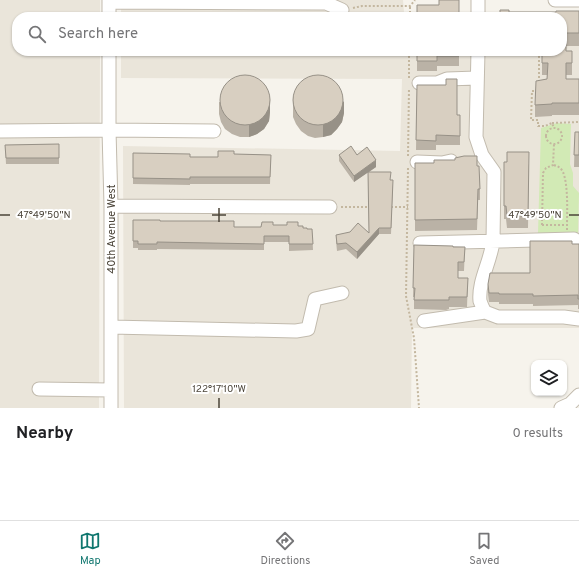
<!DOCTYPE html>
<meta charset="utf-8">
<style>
:root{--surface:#fff;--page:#f6f6f6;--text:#202124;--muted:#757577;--line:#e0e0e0;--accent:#0f766e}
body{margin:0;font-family:Overpass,sans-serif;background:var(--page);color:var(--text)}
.controls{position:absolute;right:12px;bottom:12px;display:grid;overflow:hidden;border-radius:8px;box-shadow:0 1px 3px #0004}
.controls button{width:36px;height:36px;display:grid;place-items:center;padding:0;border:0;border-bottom:1px solid var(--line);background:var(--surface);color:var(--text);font:20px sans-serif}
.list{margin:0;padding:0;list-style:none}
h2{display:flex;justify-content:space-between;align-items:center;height:52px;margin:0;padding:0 16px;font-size:17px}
h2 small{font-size:13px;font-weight:400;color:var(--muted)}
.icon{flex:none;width:22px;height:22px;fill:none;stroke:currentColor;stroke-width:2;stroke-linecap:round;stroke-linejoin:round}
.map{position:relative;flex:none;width:579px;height:408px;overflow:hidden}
.search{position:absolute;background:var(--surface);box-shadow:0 1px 3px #0004;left:12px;right:12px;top:12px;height:44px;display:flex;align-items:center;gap:10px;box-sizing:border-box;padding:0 14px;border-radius:16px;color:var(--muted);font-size:15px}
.sheet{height:112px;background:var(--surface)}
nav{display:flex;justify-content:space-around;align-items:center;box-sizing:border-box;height:56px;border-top:1px solid var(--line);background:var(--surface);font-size:11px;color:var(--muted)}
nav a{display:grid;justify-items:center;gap:2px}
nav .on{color:var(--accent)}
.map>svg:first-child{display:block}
</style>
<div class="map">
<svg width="579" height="408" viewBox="0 0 579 408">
<rect width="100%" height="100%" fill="#f6f3ec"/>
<!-- residential -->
<path fill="#eae5da" d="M0,0H100V17H17V51H100L99,408H0Z
M121,0H403L404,12H579V328H412L411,408H124L123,146L400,151L402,79L121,78V51H562V17H121Z"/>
<!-- green -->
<path fill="#d2eab5" d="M557,123L571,124L570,164L573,173V186L579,193L578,233H538L541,128Z"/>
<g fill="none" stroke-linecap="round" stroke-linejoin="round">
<defs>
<path id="minor" d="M555,0H579
M109,2L326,3L342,10
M109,17V0
M478,17V0
M109,51V130L111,206V408
M478,51L476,137L482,155L494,172L493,241C491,261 478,281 480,301C481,304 483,309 485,312
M419,83H437L447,79L477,78
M0,131L109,130L214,131
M417,162L442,163L451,161
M111,206L330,207
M420,243L574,239L579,242
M424,321L485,312L498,317H564L579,319
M111,327L296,331L308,329L315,299L342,293
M39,389L110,390
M561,408L570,404L579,395"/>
</defs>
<!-- minor casing -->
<use href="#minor" stroke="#c2bbae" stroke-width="15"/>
<!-- path -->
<path stroke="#c4b79f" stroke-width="2" stroke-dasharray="2 2" stroke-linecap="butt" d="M353,8L362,6H410L415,0
M410,17V6
M489,53L539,54V82
M409,78V51
M538,91H532L531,120H538V126H545L552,123L554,128
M552,123L579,122
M546 136a8 8 0 1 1 16 0a8 8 0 1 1-16 0Z
M408,156L409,88
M554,165C556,166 558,166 560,168C569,175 567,213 567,225
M408,168L406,296L414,338L419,408
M341,207H370
M391,207H408
M542,225L543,173L546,168L553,165L554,144
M542,225H567V230"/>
<!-- minor -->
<use href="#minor" stroke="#fff" stroke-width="13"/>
</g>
<!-- wall -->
<path fill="#bab2a6" d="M579,11V46H566V51H572V75H566V79H579V115H552V116L535,117V105L547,79V75H542V51H562V17L500,16L509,12H556Z
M417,51H459V66H437V71H417Z
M417,85L457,115H460V145H436V150H416Z
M293,97L344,113L342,122L337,129L331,135L323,137L315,138L308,136L301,131L296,124L293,117Z
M219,102L270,112L269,121L264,129L257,134L249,137H240L232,134L225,129L221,122L219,114Z
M575,132H579V167H574Z
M59,144V164H6L5,145Z
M133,153L190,157H218L234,154L271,155L270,184H190V185L133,184Z
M339,155H357L376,167L369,172L391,180L393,187L391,234H379L357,259L346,249L337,251L336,241V235L369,233L368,172L354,182L339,161Z
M455,160L477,166L480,179V200H478L477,230L415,231V163H434Z
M529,164L528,228H507L506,219H504V195Z
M133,220L234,227H261L273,225L298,226L307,229H312L313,250L289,251V242H264V250L157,249V250H138V248H133Z
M572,244H579V309H578V305L533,306V304H499V302H489L488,294V284L530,273Z
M414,245L465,247L464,271H458V278H468L467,307H449V309L446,310L414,309V297H413Z"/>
<!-- shaded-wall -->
<path fill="#979187" d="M270,100V112L269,121L264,129L257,134L249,137V125Z
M344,101V113L342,122L337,129L331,135L323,137V125Z
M376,160V167L354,182V176Z
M379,228V234L357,259V252Z"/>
<!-- building -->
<path fill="#d8cfc1" stroke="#979187" d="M439,0H459V17H417V5H439Z
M500,10H509V12H556V11H579V33H566V51H572V63H566V79H579V103H552V104L535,105L536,81L547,79L548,63H542V51H562V17H498V16H500Z
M417,51H459V56H437V61H417Z
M220 100a25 25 0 1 1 50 0a25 25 0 1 1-50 0Z
M293 100a25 25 0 1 1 50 0a25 25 0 1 1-50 0Z
M446,79H457V115H460V136L436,135V141L416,140L417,85H446Z
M575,132H579V155H574Z
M59,144V158H6L5,145Z
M351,146L357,155L367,147L376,160L354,176L339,155Z
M218,151H234V154L271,155L270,177H190V179L133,178V153L190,154V157H218Z
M507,152H529L528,216H507L506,206H504V162H507Z
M464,156H477V166H479L480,189H478L477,219L415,220V163H434V160H455V158Z
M368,172H391L390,180H393L391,228H379L357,252L346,243L337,244L336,235L350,232L358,223L369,233Z
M133,220H160V221H234V227H261L262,222H273V225H287V222H298V226H303V228H307V229H312L313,244H289V236H264V244L157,242V244H138V241H133Z
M530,241H572V244H579V299H578V295L533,296V294H499V293H489L488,284L490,273H530Z
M414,245L453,246V247H465L464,262H458V278H468L467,297H449V300H414L415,288H413Z"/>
<!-- ticks -->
<path fill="none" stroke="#4b4439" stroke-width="1.5" d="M219,208V222M0,215H10M212,215H226M569,215H579M219,398V408"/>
<g text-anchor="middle" stroke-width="4" stroke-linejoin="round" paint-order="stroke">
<!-- street labels -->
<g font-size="11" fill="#4b4439" stroke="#fff">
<text transform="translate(111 229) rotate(-90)" y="4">40th Avenue West</text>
</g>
</g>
<g font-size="10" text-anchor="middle" fill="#4b4439" stroke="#fff" stroke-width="4" stroke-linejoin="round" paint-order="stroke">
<text x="44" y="218">47°49'50"N</text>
<text x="535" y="218">47°49'50"N</text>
<text x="219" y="392">122°17'10"W</text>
</g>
</svg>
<div class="controls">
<button><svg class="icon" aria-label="layers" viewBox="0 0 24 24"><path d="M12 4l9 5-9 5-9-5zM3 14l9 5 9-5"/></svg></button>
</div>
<div class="search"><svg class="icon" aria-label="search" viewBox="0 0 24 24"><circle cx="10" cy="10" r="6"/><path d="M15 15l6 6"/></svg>Search here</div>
</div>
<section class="sheet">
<h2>Nearby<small>0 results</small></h2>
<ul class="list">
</ul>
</section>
<nav>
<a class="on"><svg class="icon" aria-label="map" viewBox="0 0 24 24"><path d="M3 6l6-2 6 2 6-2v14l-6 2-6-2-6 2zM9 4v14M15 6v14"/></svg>Map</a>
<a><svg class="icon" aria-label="directions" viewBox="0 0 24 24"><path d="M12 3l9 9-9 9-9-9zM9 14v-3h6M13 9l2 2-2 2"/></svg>Directions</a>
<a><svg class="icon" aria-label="saved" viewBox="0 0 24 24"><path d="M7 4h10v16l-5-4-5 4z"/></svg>Saved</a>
</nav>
